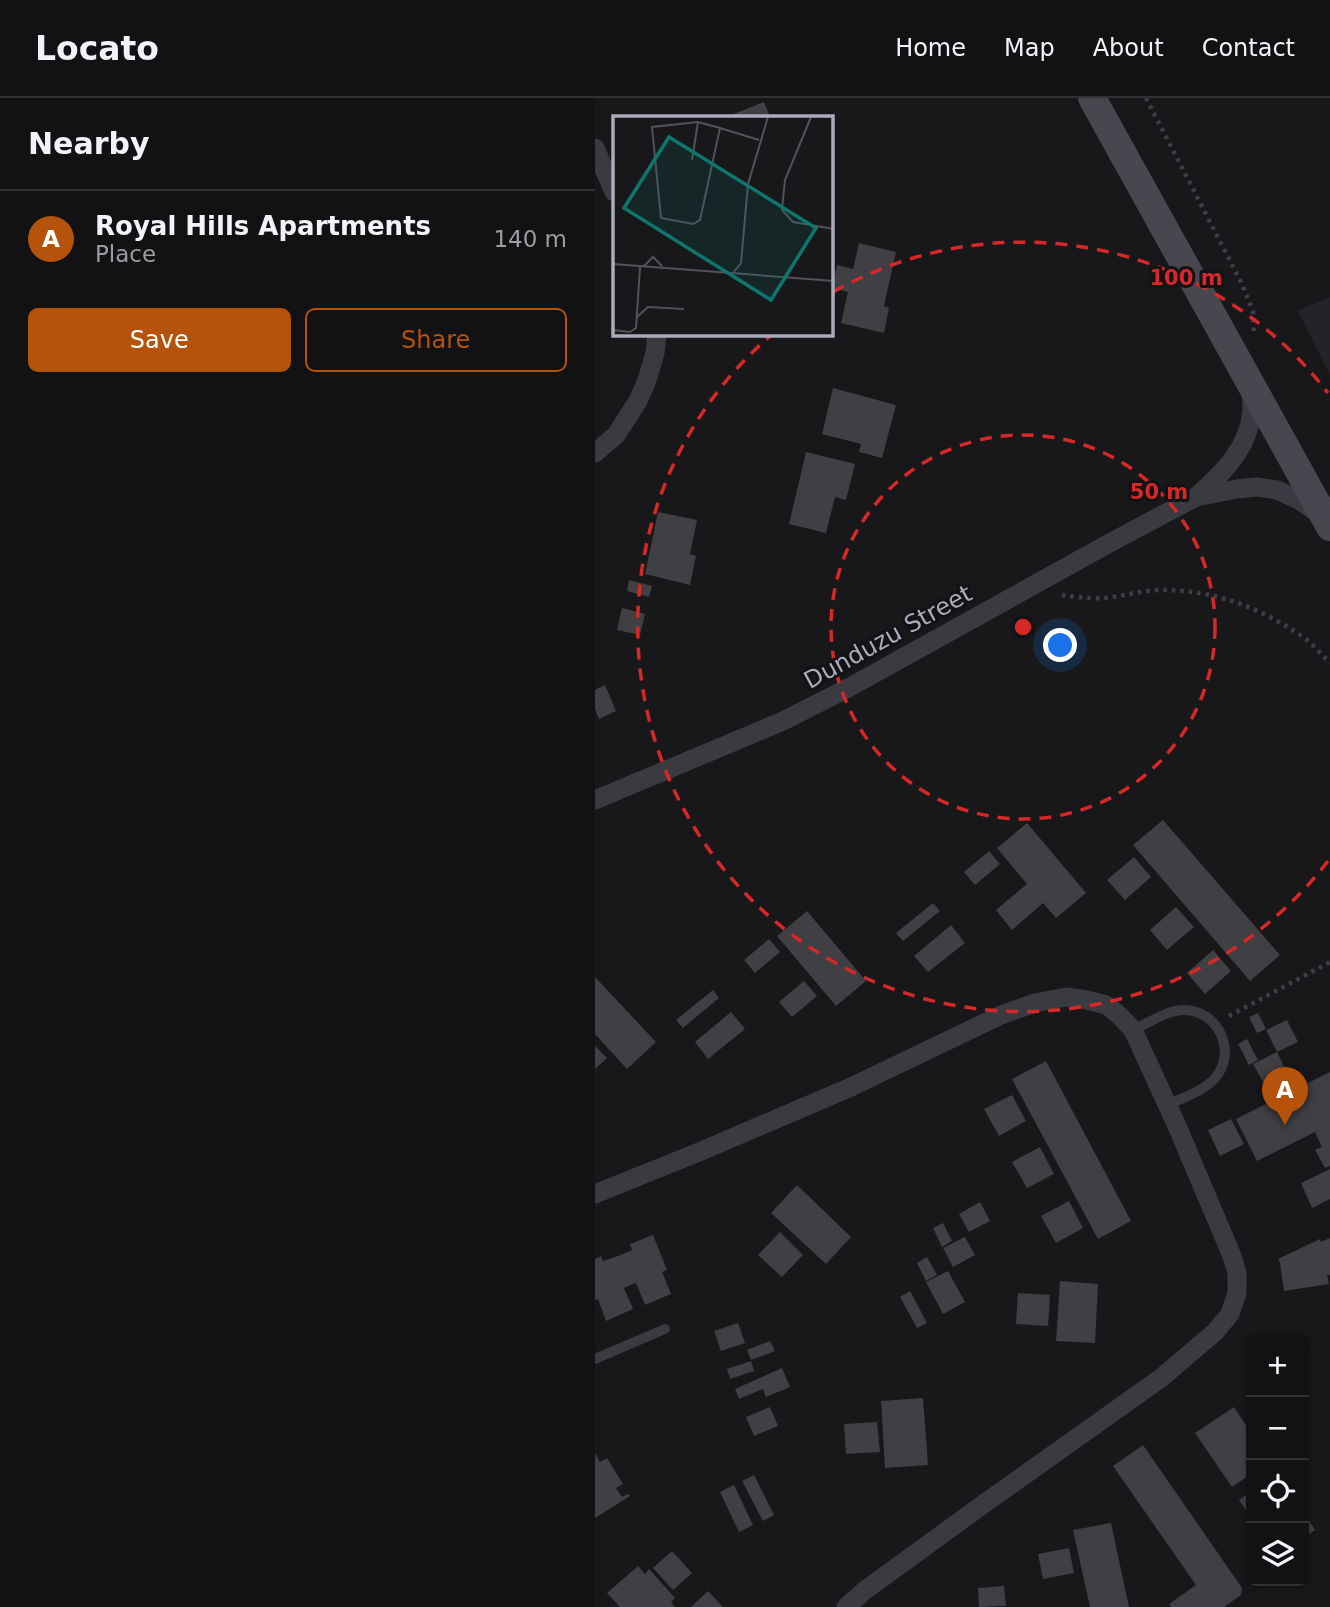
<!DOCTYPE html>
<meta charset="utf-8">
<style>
:root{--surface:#121114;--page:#1b1a1d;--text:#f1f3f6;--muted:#9c9da0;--line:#313134;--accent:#b45309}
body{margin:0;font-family:"DejaVu Sans",sans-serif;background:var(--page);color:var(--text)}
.controls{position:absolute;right:21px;bottom:21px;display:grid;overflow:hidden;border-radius:10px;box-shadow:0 2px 5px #0004}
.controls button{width:63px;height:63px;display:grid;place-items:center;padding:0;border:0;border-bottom:2px solid var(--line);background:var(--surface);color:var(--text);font:35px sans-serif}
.you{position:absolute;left:466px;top:548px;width:24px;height:24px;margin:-18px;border:5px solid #fff;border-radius:50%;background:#1a73e8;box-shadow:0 0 0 10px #1a73e833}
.badge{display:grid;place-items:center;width:46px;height:46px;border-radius:50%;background:var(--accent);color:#fff;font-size:23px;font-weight:700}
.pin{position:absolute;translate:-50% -58px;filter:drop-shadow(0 2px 4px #0008)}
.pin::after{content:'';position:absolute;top:37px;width:24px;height:21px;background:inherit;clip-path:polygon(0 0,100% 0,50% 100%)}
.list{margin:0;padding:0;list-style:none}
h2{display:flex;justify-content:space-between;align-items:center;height:91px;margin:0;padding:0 28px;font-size:30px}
h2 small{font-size:23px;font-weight:400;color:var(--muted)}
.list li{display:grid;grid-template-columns:46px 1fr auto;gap:21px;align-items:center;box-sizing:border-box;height:98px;padding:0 28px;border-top:2px solid var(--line)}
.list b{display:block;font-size:26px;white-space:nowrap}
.list p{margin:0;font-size:23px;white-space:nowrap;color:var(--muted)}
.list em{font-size:23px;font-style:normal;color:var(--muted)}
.actions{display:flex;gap:14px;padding:21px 28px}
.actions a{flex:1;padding:16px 0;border:2px solid var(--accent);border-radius:10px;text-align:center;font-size:24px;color:var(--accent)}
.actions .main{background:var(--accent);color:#fff}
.icon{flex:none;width:38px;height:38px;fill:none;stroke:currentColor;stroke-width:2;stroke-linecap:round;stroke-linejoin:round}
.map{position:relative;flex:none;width:735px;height:1509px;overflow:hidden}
header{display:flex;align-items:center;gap:42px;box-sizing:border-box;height:98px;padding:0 35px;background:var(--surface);border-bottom:2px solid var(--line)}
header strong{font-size:33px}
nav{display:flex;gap:38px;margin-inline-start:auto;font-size:24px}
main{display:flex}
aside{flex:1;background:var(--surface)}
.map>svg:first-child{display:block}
</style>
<header>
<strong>Locato</strong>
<nav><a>Home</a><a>Map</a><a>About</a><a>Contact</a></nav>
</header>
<main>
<aside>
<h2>Nearby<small></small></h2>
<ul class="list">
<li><span class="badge">A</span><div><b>Royal Hills Apartments</b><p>Place</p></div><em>140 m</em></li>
</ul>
<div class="actions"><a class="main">Save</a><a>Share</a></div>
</aside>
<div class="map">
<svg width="735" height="1509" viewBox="0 0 735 1509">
<rect width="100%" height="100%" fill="#18171a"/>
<!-- built -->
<path fill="#242327" d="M735,199V277L703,213Z"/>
<!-- building -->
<path fill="#3f3f44" d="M169,4L175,19H131Z
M264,145L301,154L289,208L294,210L289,235L246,225L253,194L237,190L242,167L258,171Z
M238,290L301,307L287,360L264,354L266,346L227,336Z
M211,354L260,366L251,402L240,399L231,435L194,426Z
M63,414L102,422L95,456L101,458L95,487L50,476Z
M34,482L57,488L54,499L32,493Z
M27,510L50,516L45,537L22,532Z
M10,587L21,613L4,621L0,611V592Z
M568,722L685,857L655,883L538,747Z
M432,725L491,795L461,820L448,805L417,832L401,812L432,786L402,750Z
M394,753L405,766L380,787L369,774Z
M539,759L556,779L530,802L512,782Z
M338,805L345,813L308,843L301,835Z
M581,809L599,829L572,852L555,832Z
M212,813L271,883L241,908L182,838Z
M356,827L370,845L333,874L319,858Z
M174,841L185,854L160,875L149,862Z
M618,852L636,873L610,896L592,875Z
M0,879L61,944L32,971L0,936Z
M209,883L222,898L197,919L184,904Z
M118,892L124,900L88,930L81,922Z
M136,914L150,931L113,961L100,944Z
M663,915L671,931L662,935L654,919Z
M692,922L703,944L682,954L671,932Z
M652,941L663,962L654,967L643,946Z
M0,948L12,960L0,971Z
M682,954L692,975L669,986L658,966Z
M451,963L536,1123L503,1141L417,981Z
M735,974V1068L730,1070L720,1052L727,1049L720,1034L662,1063L641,1021Z
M417,997L431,1023L404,1038L389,1011Z
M636,1021L649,1046L625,1058L613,1032Z
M445,1049L459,1076L432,1090L417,1064Z
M735,1071V1101L717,1110L706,1085Z
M202,1087L256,1139L231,1166L176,1115Z
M474,1103L488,1130L461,1145L446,1118Z
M385,1104L395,1123L374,1134L364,1116Z
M348,1125L357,1143L347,1149L338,1130Z
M185,1134L208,1157L187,1179L163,1157Z
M58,1137L72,1172L67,1174L76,1196L50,1207L41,1185L35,1187L29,1190L38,1211L11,1223L3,1201L0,1202V1161L6,1158L8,1163L23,1158L37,1152L35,1146Z
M370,1139L380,1157L358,1169L348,1150Z
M735,1140V1177H732L734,1186L689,1193L685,1165L683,1161L725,1141L726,1144Z
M332,1159L342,1177L331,1183L322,1165Z
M353,1173L370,1204L348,1216L331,1184Z
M465,1183L503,1186L500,1245L461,1243Z
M315,1193L332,1225L322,1230L305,1199Z
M423,1195L455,1197L453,1228L421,1226Z
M143,1225L150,1245L126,1253L119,1233Z
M175,1243L180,1253L156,1262L152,1252Z
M156,1263L159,1273L135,1281L132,1271Z
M187,1270L195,1289L171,1299L168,1291L144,1301L140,1291Z
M328,1300L333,1367L290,1370L286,1303Z
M175,1309L183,1328L159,1338L151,1319Z
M639,1309L656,1335V1376L637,1389L600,1335Z
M282,1324L285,1354L251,1356L249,1326Z
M548,1347L647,1490L646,1497L629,1509H576L574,1506L601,1487L518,1368Z
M0,1355L5,1364L12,1360L28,1386L21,1390L27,1399L33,1396L35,1398L0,1420Z
M159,1377L179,1417L168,1423L147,1383Z
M139,1387L158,1427L144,1434L125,1394Z
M656,1394V1419L644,1402Z
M709,1415L720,1432L709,1439Z
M516,1425L534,1509H495L478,1432Z
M474,1450L479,1475L448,1481L443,1456Z
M77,1453L97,1475L78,1492L58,1470Z
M43,1468L50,1476L54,1471L80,1500L76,1504L80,1509H25L12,1495Z
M409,1488L411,1508L384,1509L383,1490Z
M113,1493L128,1509H96Z"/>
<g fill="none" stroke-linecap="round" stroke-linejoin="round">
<!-- path -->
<path stroke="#3e3f46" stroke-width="4.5" stroke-dasharray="3.5 5" stroke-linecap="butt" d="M551,0L646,184L658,213L659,236
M467,497C481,499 496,501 510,500C529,498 549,492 568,492C620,492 666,510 708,539C718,546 726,556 735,565
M634,918L735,864"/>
<!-- lane -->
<path stroke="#3a3a41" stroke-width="10" d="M538,932C554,925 572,912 589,912C623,912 643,954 620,980C609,993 587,1000 572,1007
M0,1261L70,1231"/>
<!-- street -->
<path stroke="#3a3a41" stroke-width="19" d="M0,50L19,94
M0,355L21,337L43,303L52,282L60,255L62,236
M602,398C628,375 654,350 657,312C657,305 656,297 656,290
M0,702L188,623L255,589L511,447L601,399L642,391L662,389L682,392L704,402L724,416
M0,1096L104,1054L256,989L406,917L440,905L471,899L492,902L511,907L524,917L538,932L582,1028L637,1158L642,1175V1195L635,1216L620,1234L566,1280L390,1405L269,1493L251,1509"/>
<!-- secondary -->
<path stroke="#46474f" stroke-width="28" d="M497,0L735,429"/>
</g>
<!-- distance rings -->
<g fill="none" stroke="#d62828" stroke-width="3.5" stroke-dasharray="12 9">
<circle cx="428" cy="529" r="192"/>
<path d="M733 763A385 385 0 1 1 175 238M238 194A385 385 0 0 1 733 295"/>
</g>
<g text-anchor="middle" stroke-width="6" stroke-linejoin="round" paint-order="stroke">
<!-- street labels -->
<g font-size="24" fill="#a9acba" stroke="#131215">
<text transform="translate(293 539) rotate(-29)" y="8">Dunduzu Street</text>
</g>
</g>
<!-- overview -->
<g transform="translate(18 18)">
<rect width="220" height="220" fill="#18171a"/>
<path fill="none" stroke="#52535a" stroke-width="2" d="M198,1L172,64L169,94L180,106L221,113M107,12L87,104L80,108L48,102L39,11L85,6L107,12L146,24M79,44L85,6M0,148L221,165M31,150L40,141L49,150M120,157L128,147L135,68L155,1M24,201L35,191L71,193M0,214L17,216L23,212L27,151"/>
<path fill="#0f766e" fill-opacity="0.15" stroke="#0f766e" stroke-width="3.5" d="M56,21L203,112L158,184L11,92Z"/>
<rect width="220" height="220" fill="none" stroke="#a9acba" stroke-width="3.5"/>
</g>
<circle cx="428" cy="529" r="10" fill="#d62828" stroke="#131215" stroke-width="3.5"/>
<g font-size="21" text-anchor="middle" font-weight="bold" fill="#d62828" stroke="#131215" stroke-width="6" stroke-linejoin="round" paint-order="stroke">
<text x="591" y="187">100 m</text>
<text x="564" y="401">50 m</text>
</g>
</svg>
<div class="controls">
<button>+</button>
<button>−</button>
<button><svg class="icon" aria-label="locate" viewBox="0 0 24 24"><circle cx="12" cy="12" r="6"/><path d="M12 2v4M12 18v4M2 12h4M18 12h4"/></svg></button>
<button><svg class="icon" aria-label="layers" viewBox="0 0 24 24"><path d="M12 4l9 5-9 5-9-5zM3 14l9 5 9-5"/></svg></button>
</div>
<div class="you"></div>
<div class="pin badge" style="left:690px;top:1027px">A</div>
</div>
</main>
